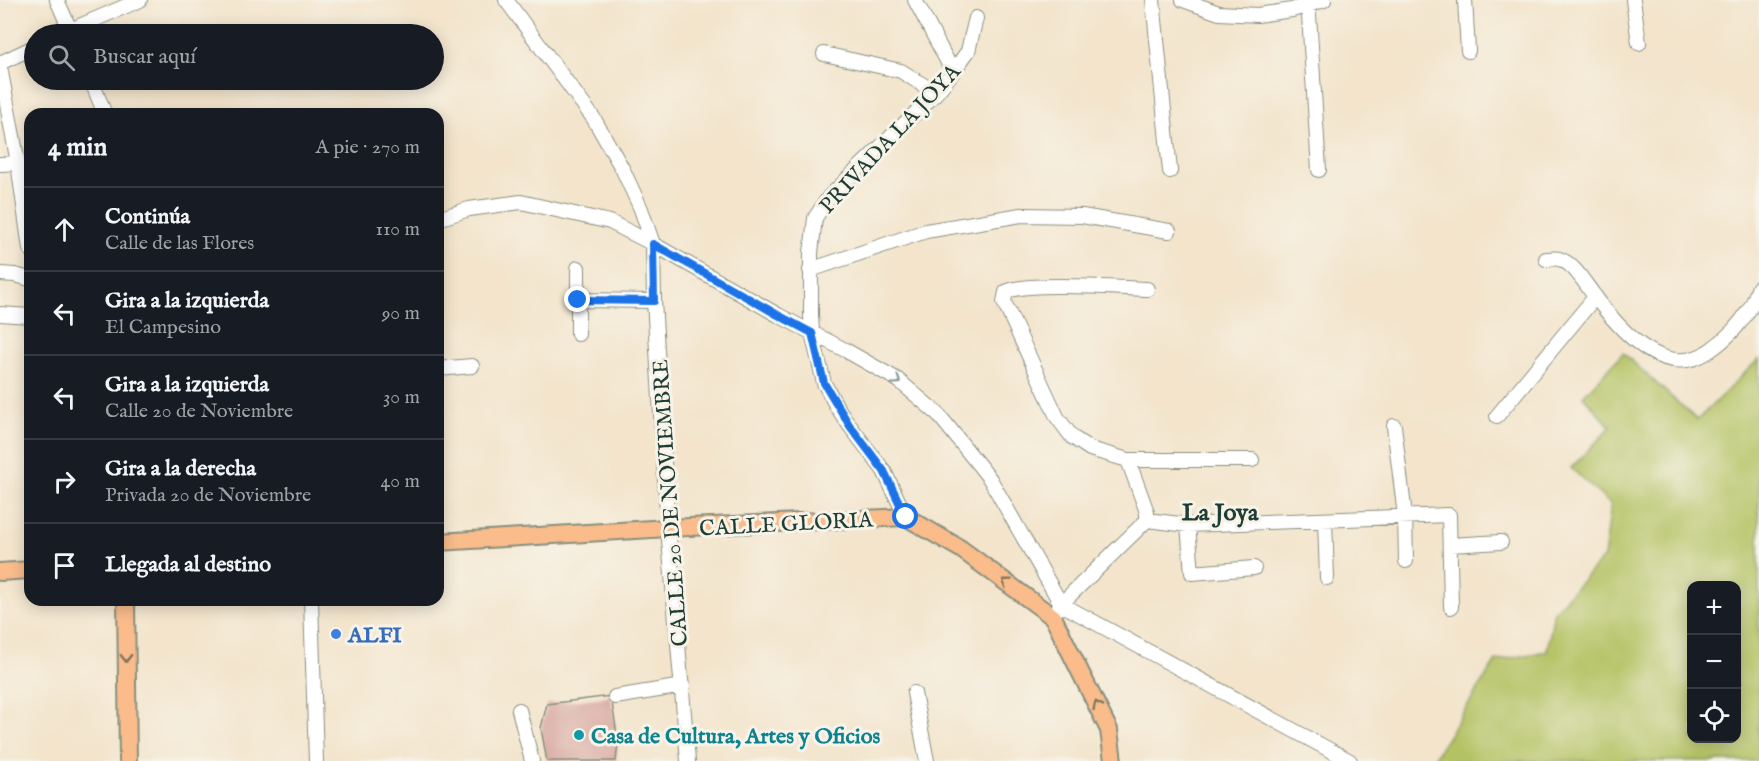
<!DOCTYPE html>
<html lang="es">
<meta charset="utf-8">
<style>
:root{--surface:#171b24;--page:#20242c;--text:#f1f3f6;--muted:#9ea1a6;--line:#363941}
body{margin:0;font-family:"IM FELL English",serif;background:var(--page);color:var(--text)}
.controls{position:absolute;right:18px;bottom:18px;display:grid;overflow:hidden;border-radius:12px;box-shadow:0 3px 15px #0003}
.controls button{width:54px;height:54px;display:grid;place-items:center;padding:0;border:0;border-bottom:2px solid var(--line);background:var(--surface);color:var(--text);font:30px sans-serif}
.stop{position:absolute;width:18px;height:18px;margin:-14px;border:4px solid #1a73e8;border-radius:50%;background:#fff}
.stop.end{background:#1a73e8;border-color:#fff;box-shadow:0 2px 6px #0008}
.list{margin:0;padding:0;list-style:none}
h2{display:flex;justify-content:space-between;align-items:center;height:78px;margin:0;padding:0 24px;font-size:26px}
h2 small{font-size:20px;font-weight:400;color:var(--muted)}
.list li{display:grid;grid-template-columns:39px 1fr auto;gap:18px;align-items:center;box-sizing:border-box;height:84px;padding:0 24px;border-top:2px solid var(--line)}
.list b{display:block;font-size:22px;white-space:nowrap}
.list p{margin:0;font-size:20px;white-space:nowrap;color:var(--muted)}
.list em{font-size:20px;font-style:normal;color:var(--muted)}
.icon{flex:none;width:33px;height:33px;fill:none;stroke:currentColor;stroke-width:2;stroke-linecap:round;stroke-linejoin:round}
.map{position:relative;flex:none;width:1759px;height:761px;overflow:hidden}
.search{position:absolute;background:var(--surface);box-shadow:0 3px 15px #0003;left:24px;top:24px;width:420px;height:66px;display:flex;align-items:center;gap:15px;box-sizing:border-box;padding:0 21px;border-radius:33px;color:var(--muted);font-size:22px}
.panel{position:absolute;background:var(--surface);box-shadow:0 3px 15px #0003;left:24px;top:108px;width:420px;height:498px;border-radius:18px}
.map>svg:first-child{display:block}
</style>
<div class="map">
<svg width="1759" height="761" viewBox="0 0 1759 761">
<rect width="100%" height="100%" fill="#f7f3e8"/>
<filter id="ink" filterUnits="userSpaceOnUse"><feTurbulence type="fractalNoise" baseFrequency=".0167" numOctaves="2"/><feDisplacementMap in="SourceGraphic" scale="12" xChannelSelector="R" yChannelSelector="G"/><feConvolveMatrix kernelMatrix="1 2 1 2 8 2 1 2 1" color-interpolation-filters="sRGB"/></filter>
<filter id="wash" filterUnits="userSpaceOnUse"><feTurbulence type="fractalNoise" baseFrequency=".008" numOctaves="4" result="noise"/><feDisplacementMap in="SourceGraphic" scale="24" xChannelSelector="R" yChannelSelector="G"/><feGaussianBlur stdDeviation="1.35" result="paint"/><feColorMatrix in="noise" values="0 0 0 0 0 0 0 0 0 0 0 0 0 0 0 0 0 1.4 0 .05"/><feComposite in="paint" operator="in"/></filter>
<g filter="url(#wash)">
<rect width="100%" height="100%" fill="#f3e4cb"/>
<!-- green -->
<path fill="#b4c264" stroke="#6a804c" stroke-width="1.5" fill-rule="evenodd" d="M1623,353L1697,420L1759,359V761H1432L1496,661L1547,651L1554,611L1604,557L1611,505L1571,468L1611,427L1583,396ZM1692,586H1736V738H1692Z"/>
<g id="blocks">
<!-- building -->
<path fill="#d4a099" d="M611,696L618,742L616,761H547L541,728L547,704Z"/>
</g>
</g>
<g filter="url(#ink)">
<use href="#blocks" fill-opacity="0" stroke="#899080" stroke-width="1.5"/>
<g fill="none" stroke-linecap="round" stroke-linejoin="round">
<defs>
<path id="minor" d="M57,0L72,34
M506,0L594,119L623,170L641,209L653,244L654,301L668,528L688,761
M915,0L953,72
M1153,0L1170,171
M1183,0L1219,13L1258,15L1292,10L1324,0
M1308,0L1319,170
M1465,0L1468,51
M1633,0L1639,43
M61,34L140,0
M824,54L901,71L936,93
M0,63L34,47
M0,67L18,163L30,249
M91,80L105,114
M0,164L18,163
M438,219L469,209L521,202L610,222L653,244L778,315L847,351L898,380L938,414L990,479L1061,604L1350,761
M1546,259C1550,259 1556,258 1559,259C1574,263 1585,284 1594,295C1618,328 1664,382 1709,351C1725,340 1740,325 1750,308C1754,302 1756,294 1759,287
M578,268V334
M810,270L926,231L1021,215L1082,216L1169,231
M0,274L15,275L30,279
M578,300L654,301
M0,314L30,316
M438,369L472,366
M1497,416L1595,297
M1394,426L1405,516L1406,561
M1128,460H1252
M906,517L884,471L850,426L837,407L824,383L812,333L811,315V253L815,218L829,197L936,93L953,72L968,51L976,18
M1147,520V512L1128,460L1090,449L1072,437L1057,417L1004,302L1006,292C1025,281 1120,288 1147,289
M1147,520L1188,525L1449,515L1451,607
M1325,520L1327,578
M1188,525L1192,573L1254,568
M1450,545L1501,542
M311,600L316,761
M1057,610L1061,604L1147,520
M914,693L927,761
M615,697L683,686
M519,710L532,761"/>
<path id="major" d="M438,542L668,528L906,517L961,549L1053,617L1109,730L1113,761
M0,572L30,570
M126,600L128,761"/>
</defs>
<!-- minor casing -->
<use href="#minor" stroke="#899080" stroke-width="16"/>
<!-- major casing -->
<use href="#major" stroke="#899080" stroke-width="20"/>
<!-- minor -->
<use href="#minor" stroke="#fff" stroke-width="14"/>
<!-- major -->
<use href="#major" stroke="#f9bc8a" stroke-width="16"/>
</g>
<!-- one-way arrows -->
<defs><path id="oneway-chevron" d="M-2-3.5L2.5 0L-2 3.5" fill="none" stroke-width="1.6" stroke-linecap="round" stroke-linejoin="round" transform="scale(1.5)"/></defs>
<use stroke="#8f9e9a" href="#oneway-chevron" transform="translate(897 381) rotate(35)"/>
<g stroke="#81765b">
<use href="#oneway-chevron" transform="translate(1006 582) rotate(-143)"/>
<use href="#oneway-chevron" transform="translate(126 658) rotate(89)"/>
<use href="#oneway-chevron" transform="translate(1097 705) rotate(-116)"/>
</g>
</g>
<g fill="none" stroke-linecap="round" stroke-linejoin="round" filter="url(#ink)">
<!-- route -->
<path stroke="#1a73e8" stroke-width="8" d="M578,300L654,301L653,244L778,315L812,333L824,383L850,426L884,471L906,517"/>
</g>
<!-- markers -->
<circle fill="#3f7fe0" stroke="#f7f3e8" stroke-width="2" cx="336" cy="634" r="6"/>
<circle fill="#0f9aa8" stroke="#f7f3e8" stroke-width="2" cx="579" cy="735" r="6"/>
<g text-anchor="middle" stroke-width="6" stroke-linejoin="round" paint-order="stroke">
<!-- street labels -->
<g font-size="22" fill="#1f3d34" stroke="#f7f3e8">
<text transform="translate(889 138) rotate(-47)" y="8">PRIVADA LA JOYA</text>
<text transform="translate(669 503) rotate(-94)" y="8">CALLE 20 DE NOVIEMBRE</text>
<text transform="translate(786 523) rotate(-3)" y="8">CALLE GLORIA</text>
</g>
<!-- shop labels -->
<g font-size="22" font-weight="bold" fill="#366cbe" stroke="#f7f3e8" text-anchor="start">
<text x="348" y="642">ALFI</text>
</g>
<!-- culture labels -->
<g font-size="22" font-weight="bold" fill="#0d838f" stroke="#f7f3e8" text-anchor="start">
<text x="591" y="743">Casa de Cultura, Artes y Oficios</text>
</g>
<!-- neighbourhood labels -->
<g font-size="24" font-weight="bold" fill="#1f3d34" stroke="#f7f3e8">
<text x="1220" y="520">La Joya</text>
</g>
</g>
</svg>
<div class="controls">
<button>+</button>
<button>−</button>
<button><svg class="icon" aria-label="locate" viewBox="0 0 24 24"><circle cx="12" cy="12" r="6"/><path d="M12 2v4M12 18v4M2 12h4M18 12h4"/></svg></button>
</div>
<div class="stop" style="left:906px;top:517px"></div>
<div class="stop end" style="left:578px;top:300px"></div>
<div class="search"><svg class="icon" aria-label="search" viewBox="0 0 24 24"><circle cx="10" cy="10" r="6"/><path d="M15 15l6 6"/></svg>Buscar aquí</div>
<section class="panel">
<h2>4 min<small>A pie · 270 m</small></h2>
<ul class="list">
<li><svg class="icon" aria-label="ahead" viewBox="0 0 24 24"><path d="M12 20V5M6 11l6-6 6 6"/></svg><div><b>Continúa</b><p>Calle de las Flores</p></div><em>110 m</em></li>
<li><svg class="icon" aria-label="left" viewBox="0 0 24 24"><path d="M17 20v-9H6M10 6l-5 5 5 5"/></svg><div><b>Gira a la izquierda</b><p>El Campesino</p></div><em>90 m</em></li>
<li><svg class="icon" aria-label="left" viewBox="0 0 24 24"><path d="M17 20v-9H6M10 6l-5 5 5 5"/></svg><div><b>Gira a la izquierda</b><p>Calle 20 de Noviembre</p></div><em>30 m</em></li>
<li><svg class="icon" aria-label="right" viewBox="0 0 24 24"><path d="M7 20v-9h11M14 6l5 5-5 5"/></svg><div><b>Gira a la derecha</b><p>Privada 20 de Noviembre</p></div><em>40 m</em></li>
<li><svg class="icon" aria-label="arrive" viewBox="0 0 24 24"><path d="M6 21V4h12l-3 4 3 4H6"/></svg><div><b>Llegada al destino</b></div></li>
</ul>
</section>
</div>
